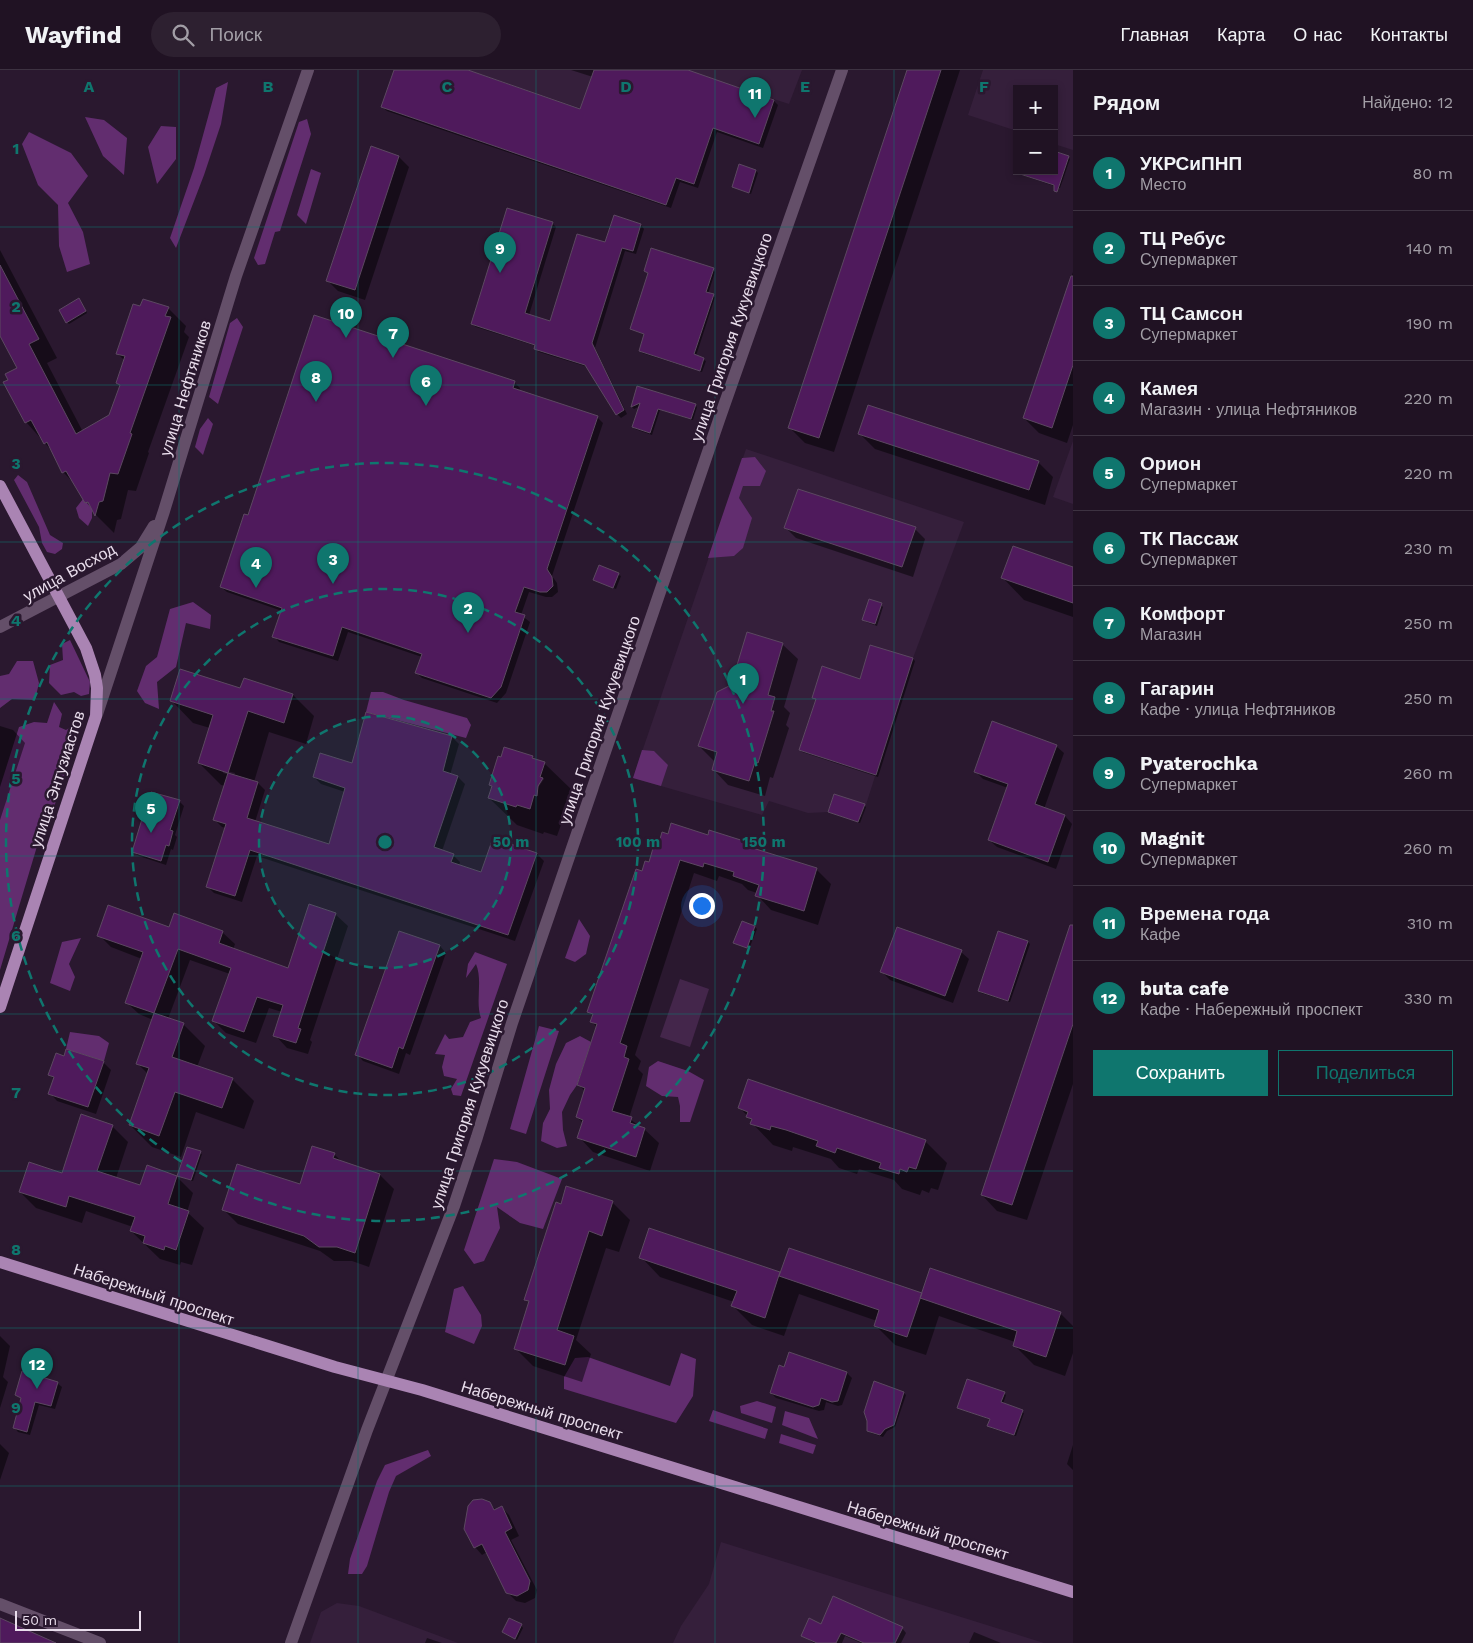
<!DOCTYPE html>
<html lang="ru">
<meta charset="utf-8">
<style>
:root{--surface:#201223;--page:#2d2030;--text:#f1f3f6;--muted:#a29ea6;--line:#3d3241;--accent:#0f766e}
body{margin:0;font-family:"Work Sans",sans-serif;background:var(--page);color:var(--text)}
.controls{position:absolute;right:15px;top:15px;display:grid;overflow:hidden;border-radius:0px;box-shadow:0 2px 8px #0003}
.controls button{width:45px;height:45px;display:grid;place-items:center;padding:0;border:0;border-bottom:1px solid var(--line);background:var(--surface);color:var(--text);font:25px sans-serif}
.scale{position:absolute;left:15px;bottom:12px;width:126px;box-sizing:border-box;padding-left:5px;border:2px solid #e9ddec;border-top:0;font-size:14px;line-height:18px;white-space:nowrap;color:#e9ddec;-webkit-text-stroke:4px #2a182f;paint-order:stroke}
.you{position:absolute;left:701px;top:835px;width:18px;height:18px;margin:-12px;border:4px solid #fff;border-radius:50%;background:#1a73e8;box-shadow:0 0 0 8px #1a73e833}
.badge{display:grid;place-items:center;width:32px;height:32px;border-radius:50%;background:var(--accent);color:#fff;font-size:16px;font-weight:700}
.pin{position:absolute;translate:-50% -41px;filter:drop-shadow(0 1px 2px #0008)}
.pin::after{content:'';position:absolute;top:26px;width:18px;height:15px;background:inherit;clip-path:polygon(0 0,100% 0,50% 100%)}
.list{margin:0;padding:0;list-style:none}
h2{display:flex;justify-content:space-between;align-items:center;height:65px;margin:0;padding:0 20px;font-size:21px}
h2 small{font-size:16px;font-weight:400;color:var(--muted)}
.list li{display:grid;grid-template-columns:32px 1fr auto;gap:15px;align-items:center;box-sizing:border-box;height:75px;padding:0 20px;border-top:1px solid var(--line)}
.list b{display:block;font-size:19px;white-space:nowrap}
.list p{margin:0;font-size:16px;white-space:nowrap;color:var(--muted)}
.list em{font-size:16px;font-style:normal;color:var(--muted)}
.actions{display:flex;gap:10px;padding:15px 20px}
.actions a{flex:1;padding:11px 0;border:1px solid var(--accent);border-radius:0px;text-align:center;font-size:18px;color:var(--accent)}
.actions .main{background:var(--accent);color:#fff}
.icon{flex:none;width:28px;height:28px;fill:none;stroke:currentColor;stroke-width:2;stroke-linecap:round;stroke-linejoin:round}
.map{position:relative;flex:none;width:1073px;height:1573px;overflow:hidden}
header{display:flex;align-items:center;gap:30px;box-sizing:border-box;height:70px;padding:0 25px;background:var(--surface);border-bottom:1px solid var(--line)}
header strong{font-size:24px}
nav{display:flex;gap:28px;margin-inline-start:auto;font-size:18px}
.search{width:350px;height:45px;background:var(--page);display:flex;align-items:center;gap:12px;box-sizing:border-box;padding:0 18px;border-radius:28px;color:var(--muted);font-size:19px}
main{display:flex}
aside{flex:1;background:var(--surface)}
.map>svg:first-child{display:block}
</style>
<header>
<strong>Wayfind</strong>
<div class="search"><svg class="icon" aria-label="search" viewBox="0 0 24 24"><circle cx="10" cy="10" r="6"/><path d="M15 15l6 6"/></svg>Поиск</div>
<nav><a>Главная</a><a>Карта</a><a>О нас</a><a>Контакты</a></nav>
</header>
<main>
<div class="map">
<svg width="1073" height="1573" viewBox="0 0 1073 1573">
<rect width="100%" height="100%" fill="#2a182f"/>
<!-- built -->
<path fill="#351f3b" d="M468,0H802L789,34L728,14L705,81Z
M983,0H1073V80L1054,74V19H1017V61L968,45Z
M1073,371V434L1053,427Z
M746,379L964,452L913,588L862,747L860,746L864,734L834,724L828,742L808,743L769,731L762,745L633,708Z
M721,1472L1044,1573H673L681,1556L709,1514Z
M337,1533L359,1536L458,1573H310L321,1542Z"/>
<!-- green -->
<path fill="#44264b" d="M680,909L709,919L690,977L660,967Z"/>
<!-- forest -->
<path fill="#622d6f" d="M228,12L221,54L204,105L176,178L170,168L194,98L216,18Z
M85,47L104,50L127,68L124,105L103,86Z
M307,49L311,64L280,161L275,162L265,194L258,195L254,188L299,52Z
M161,56L176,57V89L157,114L148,77Z
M29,62L71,83L88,106L68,133L83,162L90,194L67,202L59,176L58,135L38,115L22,74Z
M311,99L321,103L306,154L297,145Z
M237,248L243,257L218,334L209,327L230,253Z
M208,348L213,354L203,385L195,377L200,359Z
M755,387L766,401L760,416H743L739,428L752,448L743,478L734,486L708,488L742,388Z
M18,405L27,412L50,465L63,473L62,479L55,484L47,482L42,473L39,457L14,410Z
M83,429L92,435V448L88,456L79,448L76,438Z
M193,532L211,545L210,559L186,553L176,597L157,612L159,639L145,633L137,621L146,596L157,587L170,539Z
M70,570L90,612L89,624L81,626L74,622L61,625L49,613L50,595L63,590L62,574Z
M17,591H33L39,613L35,630L12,629L0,638V606L9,604Z
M371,622H383L404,630L467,648L471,655L466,668L366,642Z
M54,632L62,644L59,657L66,660L77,653L79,662L54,737L45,742L41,758L35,761L38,773L0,900V717L19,657L34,652L47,653Z
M642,680L654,681L668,695L661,716L633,708Z
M579,849L590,866L586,884L575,892L565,888Z
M81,868L69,894L75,907L70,921L50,913L62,872Z
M475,882L507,894L461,1026L453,1025L451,1019L457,1009L444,1006L442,997L445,985L435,984L445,964L449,969L463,967L470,952L481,948C475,931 483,911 476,894L466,908L468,894Z
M539,956L559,961L526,1064L510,1059Z
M70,962L99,966L109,973L104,991L66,979Z
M580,966L591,972L577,1015L570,1025L562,1042L563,1060L567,1076L557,1078L541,1071L543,1053L550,1039L549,1020L556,994L566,973Z
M658,991L688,1001L704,1010L690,1052H680V1036L678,1027L662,1026L646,1016L649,997Z
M494,1089L517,1092L562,1109L543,1159L520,1153L497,1137L500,1158L484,1191L474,1194L464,1180Z
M463,1216L481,1245L482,1256L474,1274L445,1262L454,1219Z
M681,1283L696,1289L693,1326L676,1353L564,1319V1307L575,1288L588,1287L670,1316Z
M757,1331L776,1337L772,1353L741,1343L740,1336Z
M713,1340L768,1359L765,1369L709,1351Z
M785,1341L809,1348L818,1369L782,1355Z
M781,1364L816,1375L813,1384L779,1373Z
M428,1380L431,1386L396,1406L389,1422L367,1496L362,1504H348L350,1489L377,1411L385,1395Z"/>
<!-- shadow -->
<path fill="#0007" fill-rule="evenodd" d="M395,0H465L581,40L593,7L571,0H684L774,31L778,35L763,78L717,62L698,118L680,112L671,138L387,41L382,37Z
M908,0H960L834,382L805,373L790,358Z
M372,78L399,87L409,97L365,230L338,221L328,211Z
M1068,87L1070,89L1060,118L1019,104L1017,102L1054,101Z
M756,101L758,103L751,124L733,117Z
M508,139L553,154L556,157L529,245L551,252L606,174L641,155L644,159L636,184L625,181L595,278L627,344L621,348L617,344L588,297L539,282L536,278V276L476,257L472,254Z
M0,180L57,288L47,293L83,362L110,346L121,316L117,313L125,291L117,283L141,238H168L186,256L184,262L189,267L148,382L149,383L136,421L128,420L121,449L117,450L114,463L96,445L93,440L86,432L74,413L63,402L52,381L26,352L9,310L19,299L0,263Z
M713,199L715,202L708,224L715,227L696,286L706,291L702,302L642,283L640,281L645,265L631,259L649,204L645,201Z
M1073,202V355L1067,373L1039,363L1024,348Z
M81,232L87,243L69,254L67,252Z
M514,312L520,318L519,321L597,347L603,353L552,506L557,513L558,522L552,527H546L529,522L521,545L530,552L506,623L497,633L422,608L417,603L422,587L348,562L338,591L279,572L274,566L282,541L227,522L221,517L249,446Z
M638,318L695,335L697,337L693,350L660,340L652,365L635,359L633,357L640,336L634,339L632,337Z
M860,364L1038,392L1053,407L1045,435L875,379Z
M786,458L915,459L925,469L913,507L796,468Z
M1013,477L1073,498V547L1024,530L1003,508Z
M600,497L621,506L616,519L594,510Z
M881,535L883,537L877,556L866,552L864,550Z
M782,574L798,589L784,637L790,643L786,655L789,658L773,708L770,707L765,726L728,715L713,699L715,692L699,676L732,615Z
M913,589L915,591L878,707L802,682L800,680L817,630L813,627Z
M241,620L293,625L314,646L306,674L269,662L254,712L258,713L265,720L255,752L330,776L345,722L321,714L314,707L353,694L452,667L459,674L450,705L458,707L465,714L442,781L453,785L460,792L459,796L482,804L494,769L537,784L544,791L515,871L257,786L242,832L214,823L207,816L226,758L222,757L215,750L226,716L221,715L199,693L210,658L193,653L172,631ZM223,700L235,703L234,706L223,703Z
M0,656L13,660L25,673L0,750Z
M1056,676L1064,683L1044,739L1065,746L1072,754L1056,799L997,777L989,770L1008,718L983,709L975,701Z
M532,687L535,690L544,693L572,720L567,734L569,736L565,744L564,752H562L557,766L544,762L543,764L517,755L489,728L493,717L490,715ZM542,707L544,709L535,722L533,720Z
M150,729L179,731L184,736L175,765L177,767L173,780L171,779L166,795L139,786L134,782Z
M864,735L866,737L860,753L829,741Z
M668,765L708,767L747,773L753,779L816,799L831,814L818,855L771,840L757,825V823L748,820L742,814L719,806L717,811L694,803L635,985L641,991L638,999L643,1004L629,1048L640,1057L644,1059L659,1073L650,1101L593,1082L579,1067L583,1053L577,1047L585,1021L579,1015L597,957L592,952L594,946L589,942L642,803L649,793L661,770Z
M335,844L348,856L310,970L312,972L308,984L287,978L275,965L282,942L269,938L256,973L226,963L213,950L230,904L190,890L168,949L183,954L205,976L197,997L232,1009L254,1031L244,1059L196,1042L181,1087L152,1077L130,1055L148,1004L138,994L153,950L139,944L126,932L142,889L111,877L99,865L170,859L222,862L235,874L233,880L289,900Z
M755,857L757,859L749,879L735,873Z
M400,863L440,876L446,883L410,985L406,983L399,1004L363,991L357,984Z
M1028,872L1030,874L1010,932L981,923L979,921Z
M1065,875L1073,877V1014L1027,1150L997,1141L982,1125Z
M961,882L969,889L953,933L890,910L882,902Z
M103,992L111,1000L96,1044L57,1031L50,1023L54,1009L50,1005Z
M740,1038L925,1071L947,1093L938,1120L931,1118L929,1123L922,1120L920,1125L902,1119L894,1110L859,1099L857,1104L839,1098L831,1089L793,1077L792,1081L773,1075L752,1053V1051Z
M112,1056L128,1072L116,1108L141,1117L177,1107L193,1123L187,1142L204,1158L192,1195L181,1192L180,1195L160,1189L131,1161L133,1157L86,1141L82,1153L36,1138L20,1122L62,1104Z
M188,1078L202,1084L193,1111L178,1106Z
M334,1084L342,1092L380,1105L394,1119L369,1197L352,1191H334L320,1181L238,1154L224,1140L301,1116Z
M612,1132L630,1150L619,1182L606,1178L576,1270L591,1284L582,1312L533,1296L515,1278L530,1233L526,1229L562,1135Z
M650,1159L781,1205L1060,1243L1073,1256V1283L1065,1306L1034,1295L1014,1275L1015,1272L939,1246L926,1285L895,1275L875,1255L877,1251L799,1224L784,1266L752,1255L733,1236L734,1232L660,1207L641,1187Z
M0,1266L10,1276L3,1307L8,1312L0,1338Z
M789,1284L847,1303L852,1308L842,1335L838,1336L826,1332L824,1340L819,1341L776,1328L771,1323L784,1299Z
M57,1313L62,1317L55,1339L39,1335L30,1365L18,1362L14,1357L22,1330L17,1325Z
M904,1323L906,1325L895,1357L887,1361L883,1367L871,1363L868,1361Z
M1004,1323L1006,1325L1003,1334L1024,1343L1016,1366L991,1358L989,1356L991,1350L959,1338Z
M0,1374L9,1383L0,1410Z
M1073,1375V1400L1067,1394Z
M489,1433L496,1440L501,1437L509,1445L519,1466L511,1470L537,1520L535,1528L525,1533L516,1531L507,1522L487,1482L482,1485L475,1477Z
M521,1555L523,1558L517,1570L503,1562Z
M822,1556L902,1558L906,1563L901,1573H861L845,1566L842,1573H814L802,1565Z
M974,1562L1001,1573H969Z
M427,1568L442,1573H425Z"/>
<!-- building -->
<path fill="#4f1a5c" stroke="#5c4861" d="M394,0H468L580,39L594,0H688L774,30L759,74L713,58L694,114L676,108L666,135L381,37Z
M907,0H941L819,368L788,358Z
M371,76L399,86L355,220L326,211Z
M1054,81L1069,86L1057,122L1054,121V115L1020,104V101H1054Z
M739,94L756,100L749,123L732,117Z
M507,138L553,152L525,243L550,251L577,164L605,172L614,145L641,154L633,181L622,178L592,273L624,340L616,345L585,295L534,279L535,275L471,254Z
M651,178L714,198L706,222L714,224L694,284L704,288L700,301L639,281L644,264L630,259L648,203L644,201Z
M0,195L39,269L29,274L76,364L109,345L120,315L116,313L125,286L116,284L133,234L140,236L143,229L169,237L165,246L171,247L130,363L132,364L118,404L110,403L103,431L99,432L95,446L88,432L85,433L66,401L62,403L47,372L44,374L31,350L25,353L3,312L8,310L5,304L17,298L0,266Z
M1071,206H1073V295L1052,358L1023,348Z
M79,228L86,241L66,253L59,240Z
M314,245L515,311L513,318L598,346L547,499L552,507L553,516L547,522H540L524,517L515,542L525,545L501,617L491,628L415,603L422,584L342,557L333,586L272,567L282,538L220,517L244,444L248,445Z
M637,316L696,334L691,349L658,339L650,363L632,357L640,333L631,337Z
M868,335L1039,391L1029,420L858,364Z
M798,419L916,457L902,497L784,458Z
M1013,476L1073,497V533L1001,508Z
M599,495L619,503L613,518L593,510Z
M869,529L882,533L875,554L862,550Z
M747,562L783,573L768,625L775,627L771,641H774L758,693L755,692L749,711L712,700L717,682L698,676L717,622L731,615Z
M870,575L913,588L876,705L799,680L816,629L812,628L822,596L860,609Z
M180,599L240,618L244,608L293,624L284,653L248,641L228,703L198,693L213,645L170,631Z
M366,642L452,666L443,701L458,706L434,777L454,784L451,792L481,802L493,768L537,783L508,865L250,780L235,826L206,817L226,754L213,750L228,703L258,712L247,748L329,774L345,718L313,707L320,683L352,693Z
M992,651L1057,675L1035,734L1065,745L1048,792L988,770L1008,714L974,702Z
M504,677L533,686L532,688L545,692L540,707L543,708L538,716L537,726L534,725L530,739L517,735L516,737L488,728L492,716L489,715L498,686L501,687Z
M151,722L180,730L170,760L173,761L169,776L166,775L161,791L132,782L142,749V745L144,742V738L146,735V731L149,728Z
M834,724L865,734L858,752L828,742Z
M671,753L708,765L709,760L747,772L746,776L817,798L804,841L755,826L759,815L733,806L734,802L704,793L703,797L680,790L620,973L627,976L624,987L629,989L612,1041L632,1047L630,1053L645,1058L636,1087L577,1068L583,1050L576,1047L585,1018L577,1015L597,954L590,952L593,944L587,942L636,799L642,801L645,791L649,792L656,768L660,769L662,762L668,764Z
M309,834L336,843L298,958L301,959L296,973L273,966L283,935L257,927L244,962L212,951L231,898L178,879L154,943L125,933L143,882L97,866L108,835L169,857L174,843L223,861L219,873L288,898Z
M742,851L755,856L747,878L733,873Z
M1070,855H1073V954L1012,1135L981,1125Z
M897,857L962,880L945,926L880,902Z
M399,861L440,875L403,979L399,977L392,998L355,985Z
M998,861L1028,871L1008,931L978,921Z
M154,943L184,953L172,987L233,1008L222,1038L175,1022L159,1066L129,1055L149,998L136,994Z
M66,979L104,991L88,1037L48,1024L54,1007L48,1005L56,983L64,986Z
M748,1009L926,1070L916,1099L909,1097L907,1102L900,1099L899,1104L879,1098L881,1093L837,1078L835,1083L816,1076L818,1071L786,1060L771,1056L770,1060L750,1054L752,1049L746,1047L748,1042L738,1038Z
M81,1044L113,1055L97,1101L140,1115L147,1095L177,1106L168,1134L189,1141L176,1180L165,1176L164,1180L143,1173L145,1166L130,1161L135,1147L69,1126L66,1137L19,1122L29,1092L62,1103Z
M312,1076L335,1083L333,1088L380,1104L355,1183L337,1177H319L304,1166L222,1140L237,1094L300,1114Z
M187,1077L201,1081L191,1110L177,1106Z
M566,1116L613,1131L602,1166L589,1161L557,1260L574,1266L565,1295L514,1279L529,1231L524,1230L556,1132L561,1134Z
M649,1158L780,1202L765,1248L731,1236L737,1221L639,1188Z
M789,1178L922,1223L907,1267L874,1256L879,1240L779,1206Z
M930,1198L1061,1242L1046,1287L1013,1276L1017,1261L920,1228Z
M789,1282L847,1302L838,1331L832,1332L821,1328L819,1335L813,1337L770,1323L779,1295L784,1297Z
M22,1301L58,1312L51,1336L35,1332L27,1362L13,1358L21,1328L15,1325Z
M967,1309L1005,1322L1001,1332L1023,1340L1014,1365L987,1356L990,1349L957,1338Z
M874,1311L904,1322L894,1355L885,1359L880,1365L867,1361V1351L864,1342Z
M482,1429L490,1432L494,1440L502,1436L512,1458L505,1462L530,1511L528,1520L517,1526L506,1523L482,1474L474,1478L464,1459L468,1436L473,1430Z
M833,1526L903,1557L895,1573H864L841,1563L836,1573H817L801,1566L809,1548L821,1554Z
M0,1548L56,1573H0Z
M509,1548L522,1554L515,1569L502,1562Z"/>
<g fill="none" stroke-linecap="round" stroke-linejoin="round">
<!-- minor -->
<path stroke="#644f69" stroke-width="12" d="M0,557L121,494L141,477L154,456
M97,644L164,441L236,206L308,0
M0,1534L100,1573
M291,1573L367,1360L454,1136L477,1067L512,953L720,347L842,0"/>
<!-- major -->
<path stroke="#aa84b3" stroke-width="12" d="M0,416L86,578L95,605L97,618L96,646L0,937
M0,1192L335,1297L422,1320L1073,1522"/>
</g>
<!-- grid -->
<path fill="none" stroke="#0f766e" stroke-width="1" stroke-opacity="0.55" d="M179,0V1573M358,0V1573M536,0V1573M715,0V1573M894,0V1573M0,157H1073M0,315H1073M0,472H1073M0,629H1073M0,786H1073M0,944H1073M0,1101H1073M0,1258H1073M0,1416H1073"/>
<!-- distance rings -->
<circle cx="385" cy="772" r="126" fill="#0f766e" fill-opacity=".12"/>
<g fill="none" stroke="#0f766e" stroke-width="2.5" stroke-dasharray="9 6">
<circle cx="385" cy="772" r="126"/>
<circle cx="385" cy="772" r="253"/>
<circle cx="385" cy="772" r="379"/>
</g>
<g text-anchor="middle" stroke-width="5" stroke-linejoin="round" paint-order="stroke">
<!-- street labels -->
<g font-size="16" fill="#e9ddec" stroke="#2a182f">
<text transform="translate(731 267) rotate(-71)" y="6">улица Григория Кукуевицкого</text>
<text transform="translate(185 318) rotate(-73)" y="6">улица Нефтяников</text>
<text transform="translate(69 502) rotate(-29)" y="6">улица Восход</text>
<text transform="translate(599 650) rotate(-71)" y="6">улица Григория Кукуевицкого</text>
<text transform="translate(57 709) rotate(-72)" y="6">улица Энтузиастов</text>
<text transform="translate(469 1034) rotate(-72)" y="6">улица Григория Кукуевицкого</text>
<text transform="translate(154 1224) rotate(18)" y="6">Набережный проспект</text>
<text transform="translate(542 1340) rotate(17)" y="6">Набережный проспект</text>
<text transform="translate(928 1460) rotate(17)" y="6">Набережный проспект</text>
</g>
</g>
<g font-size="16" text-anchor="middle" font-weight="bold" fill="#0f766e" stroke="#2a182f" stroke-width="5" stroke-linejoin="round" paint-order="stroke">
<text x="89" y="22">A</text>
<text x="268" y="22">B</text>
<text x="447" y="22">C</text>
<text x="626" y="22">D</text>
<text x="805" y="22">E</text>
<text x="984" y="22">F</text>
<text x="16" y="84">1</text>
<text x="16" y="242">2</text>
<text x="16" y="399">3</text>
<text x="16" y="556">4</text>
<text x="16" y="714">5</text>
<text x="16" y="871">6</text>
<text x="16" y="1028">7</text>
<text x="16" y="1185">8</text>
<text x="16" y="1343">9</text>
</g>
<circle cx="385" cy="772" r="8" fill="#0f766e" stroke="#2a182f" stroke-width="2.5"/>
<g font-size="15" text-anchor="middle" font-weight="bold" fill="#0f766e" stroke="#2a182f" stroke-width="5" stroke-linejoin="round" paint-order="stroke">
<text x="511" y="777">50 m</text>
<text x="638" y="777">100 m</text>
<text x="764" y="777">150 m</text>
</g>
</svg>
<div class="controls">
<button>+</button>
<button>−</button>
</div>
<div class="scale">50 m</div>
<div class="you"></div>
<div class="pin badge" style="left:743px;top:634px">1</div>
<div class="pin badge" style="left:468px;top:563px">2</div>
<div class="pin badge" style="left:333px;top:514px">3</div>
<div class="pin badge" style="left:256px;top:518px">4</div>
<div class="pin badge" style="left:151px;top:763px">5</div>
<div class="pin badge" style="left:426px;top:336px">6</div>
<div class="pin badge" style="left:393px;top:288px">7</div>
<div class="pin badge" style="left:316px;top:332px">8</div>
<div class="pin badge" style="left:500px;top:203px">9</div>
<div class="pin badge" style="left:346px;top:268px">10</div>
<div class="pin badge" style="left:755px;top:48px">11</div>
<div class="pin badge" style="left:37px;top:1319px">12</div>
</div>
<aside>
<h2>Рядом<small>Найдено: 12</small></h2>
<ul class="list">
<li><span class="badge">1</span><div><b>УКРСиПНП</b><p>Место</p></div><em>80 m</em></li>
<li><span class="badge">2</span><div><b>ТЦ Ребус</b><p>Супермаркет</p></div><em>140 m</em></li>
<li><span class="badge">3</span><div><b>ТЦ Самсон</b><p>Супермаркет</p></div><em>190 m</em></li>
<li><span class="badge">4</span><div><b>Камея</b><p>Магазин · улица Нефтяников</p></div><em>220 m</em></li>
<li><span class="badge">5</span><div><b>Орион</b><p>Супермаркет</p></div><em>220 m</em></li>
<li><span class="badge">6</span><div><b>ТК Пассаж</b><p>Супермаркет</p></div><em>230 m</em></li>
<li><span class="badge">7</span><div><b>Комфорт</b><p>Магазин</p></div><em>250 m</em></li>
<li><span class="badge">8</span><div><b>Гагарин</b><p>Кафе · улица Нефтяников</p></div><em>250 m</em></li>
<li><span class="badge">9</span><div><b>Pyaterochka</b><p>Супермаркет</p></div><em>260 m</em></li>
<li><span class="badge">10</span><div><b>Magnit</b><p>Супермаркет</p></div><em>260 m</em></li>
<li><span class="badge">11</span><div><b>Времена года</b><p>Кафе</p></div><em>310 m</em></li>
<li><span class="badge">12</span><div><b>buta cafe</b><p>Кафе · Набережный проспект</p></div><em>330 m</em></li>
</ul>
<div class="actions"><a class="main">Сохранить</a><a>Поделиться</a></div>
</aside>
</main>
